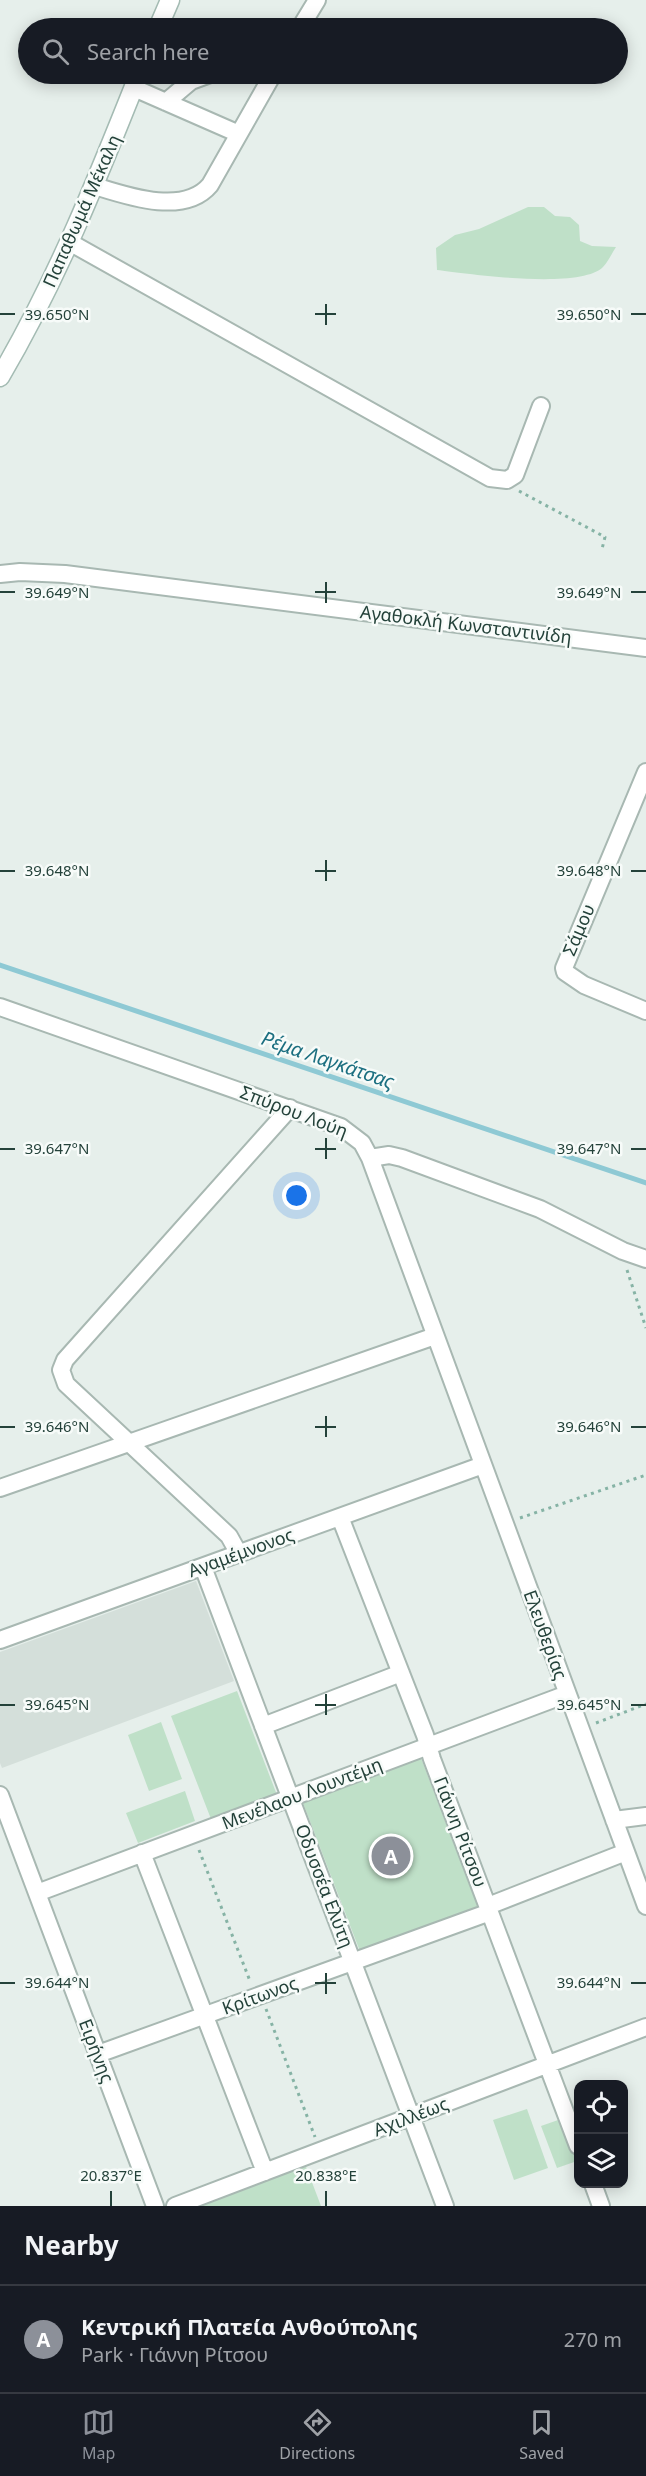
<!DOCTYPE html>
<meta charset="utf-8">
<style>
:root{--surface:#171b24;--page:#20242c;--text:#f1f3f6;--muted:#9ea1a6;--line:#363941;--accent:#8c9099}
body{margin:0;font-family:"Noto Sans",sans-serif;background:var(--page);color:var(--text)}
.controls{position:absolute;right:18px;bottom:18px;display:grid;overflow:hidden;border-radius:12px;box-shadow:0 3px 15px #0003}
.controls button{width:54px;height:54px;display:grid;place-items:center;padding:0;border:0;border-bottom:2px solid var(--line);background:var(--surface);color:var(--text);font:30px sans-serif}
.you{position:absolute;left:297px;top:1196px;width:21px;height:21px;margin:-15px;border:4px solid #fff;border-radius:50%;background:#1a73e8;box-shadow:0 0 0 9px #1a73e833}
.badge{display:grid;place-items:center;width:39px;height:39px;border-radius:50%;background:var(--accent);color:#fff;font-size:20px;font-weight:700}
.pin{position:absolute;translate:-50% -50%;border:3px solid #fff;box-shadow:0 2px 6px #0006}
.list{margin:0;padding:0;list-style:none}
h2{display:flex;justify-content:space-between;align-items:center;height:78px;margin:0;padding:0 24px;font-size:26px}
h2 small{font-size:20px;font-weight:400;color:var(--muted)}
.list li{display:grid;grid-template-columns:39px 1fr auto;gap:18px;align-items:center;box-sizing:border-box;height:108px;padding:0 24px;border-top:2px solid var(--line)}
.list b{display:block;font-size:22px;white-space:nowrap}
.list p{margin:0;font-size:20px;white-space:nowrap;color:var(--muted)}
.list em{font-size:20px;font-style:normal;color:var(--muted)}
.icon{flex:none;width:33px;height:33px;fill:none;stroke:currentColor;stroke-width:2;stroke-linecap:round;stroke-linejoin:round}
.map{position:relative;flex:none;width:646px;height:2206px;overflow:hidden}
.search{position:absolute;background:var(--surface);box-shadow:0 3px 15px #0003;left:18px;right:18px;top:18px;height:66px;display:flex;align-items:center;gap:15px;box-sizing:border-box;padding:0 21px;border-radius:33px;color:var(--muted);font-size:22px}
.sheet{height:186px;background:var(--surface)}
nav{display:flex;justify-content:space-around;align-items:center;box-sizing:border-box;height:84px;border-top:2px solid var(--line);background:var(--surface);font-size:16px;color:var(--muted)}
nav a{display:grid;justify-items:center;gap:3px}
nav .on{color:var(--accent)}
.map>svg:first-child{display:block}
</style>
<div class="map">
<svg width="646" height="2206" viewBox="0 0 646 2206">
<rect width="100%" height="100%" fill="#e6efeb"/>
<!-- built -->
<path fill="#d4dfda" d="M196,1581L234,1681L2,1768L0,1763V1652Z"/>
<!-- green -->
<path fill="#bfe0c8" d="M528,207H544L555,216L570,217L579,225L580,241L592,246L616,247C612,253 608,262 603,267C580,290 470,274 437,270L436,248L455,235L479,229Z
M237,1691L277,1795L211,1819L171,1716Z
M161,1722L182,1779L149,1791L128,1735Z
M421,1758L479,1910L361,1954L303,1803Z
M185,1791L195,1821L138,1843L126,1813Z
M527,2109L548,2168L514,2180L493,2120Z
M561,2119L577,2161L557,2168L541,2126Z
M305,2164L321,2206H196Z"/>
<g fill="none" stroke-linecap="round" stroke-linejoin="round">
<!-- stream -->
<path stroke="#8ec9d4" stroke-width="5" d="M0,965L646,1183"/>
<defs>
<path id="street" d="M300,28L317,0
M134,88L239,134
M166,102L191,81L210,74
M95,186C127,196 184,216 210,185L273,74
M71,243L490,478L507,480L515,475L541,406
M0,574L20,572L65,574L646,648
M646,772L564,968L565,972L584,985L646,1011
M0,1007L341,1127L362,1143L370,1158L646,1906
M370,1158L389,1155L402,1158L540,1209L623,1251L646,1259
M0,1488L435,1336
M340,1517L425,1735L432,1759L578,2146
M239,1554L229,1536L66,1384L61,1370L65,1360L290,1108
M203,1567L445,2206
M0,1640L483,1465
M263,1726L401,1673
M0,1795L155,2206
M614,1820L646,1816
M142,1853L265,2172
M37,1893L567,1694
M488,1906L626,1852
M98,2054L490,1912
M593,2184L601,2206
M175,2206L646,2027"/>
<path id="secondary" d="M158,28L170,0
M0,377C57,280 98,177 139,74"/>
</defs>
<!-- street casing -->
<use href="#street" stroke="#a8b8b2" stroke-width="20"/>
<!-- secondary casing -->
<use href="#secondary" stroke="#a4bbb3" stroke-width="21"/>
<!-- path -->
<path stroke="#86b3a5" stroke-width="3" stroke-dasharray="3 4.5" stroke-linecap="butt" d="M519,491L605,537L602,549
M627,1270L646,1328
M520,1518L646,1475
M596,1723L646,1704
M199,1850L250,1981
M266,2009L315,2137"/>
<!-- street -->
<use href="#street" stroke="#fff" stroke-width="16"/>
<!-- secondary -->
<use href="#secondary" stroke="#fff" stroke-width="18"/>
</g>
<!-- ticks -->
<path fill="none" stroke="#24423a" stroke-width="2" d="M326,304V325M0,314H15M315,314H336M631,314H646M326,582V603M0,592H15M315,592H336M631,592H646M326,860V881M0,871H15M315,871H336M631,871H646M326,1138V1159M0,1149H15M315,1149H336M631,1149H646M326,1416V1437M0,1427H15M315,1427H336M631,1427H646M326,1694V1715M0,1705H15M315,1705H336M631,1705H646M326,1973V1994M0,1983H15M315,1983H336M631,1983H646M111,2191V2206M326,2191V2206"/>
<g text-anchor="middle" stroke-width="5" stroke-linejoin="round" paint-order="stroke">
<!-- street labels -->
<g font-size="18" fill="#24423a" stroke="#f7fbf9">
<text transform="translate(82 211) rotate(-66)" y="6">Παπαθωμά Μέκαλη</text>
<text transform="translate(466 625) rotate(7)" y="6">Αγαθοκλή Κωνσταντινίδη</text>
<text transform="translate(579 930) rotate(-67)" y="6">Σάμου</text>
<text transform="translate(294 1112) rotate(21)" y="6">Σπύρου Λούη</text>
<text transform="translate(241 1553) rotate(-20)" y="6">Αγαμέμνονoς</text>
<text transform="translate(545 1635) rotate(70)" y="6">Ελευθερίας</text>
<text transform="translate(302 1794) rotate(-21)" y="6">Μενέλαου Λουντέμη</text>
<text transform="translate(460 1832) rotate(69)" y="6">Γιάννη Ρίτσου</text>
<text transform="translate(324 1886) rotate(69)" y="6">Οδυσσέα Ελύτη</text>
<text transform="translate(260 1996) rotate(-20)" y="6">Κρίτωνος</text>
<text transform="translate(96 2051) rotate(69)" y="6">Ειρήνης</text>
<text transform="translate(411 2117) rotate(-21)" y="6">Αχιλλέως</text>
</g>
<!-- water labels -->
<g font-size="20" font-style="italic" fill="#1c6f80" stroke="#f7fbf9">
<text transform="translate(328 1060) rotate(19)" y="7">Ρέμα Λαγκάτσας</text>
</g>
</g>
<g font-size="15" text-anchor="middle" fill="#24423a" stroke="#f7fbf9" stroke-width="5" stroke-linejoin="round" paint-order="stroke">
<text x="57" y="320">39.650°N</text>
<text x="589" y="320">39.650°N</text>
<text x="57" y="598">39.649°N</text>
<text x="589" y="598">39.649°N</text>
<text x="57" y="876">39.648°N</text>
<text x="589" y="876">39.648°N</text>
<text x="57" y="1154">39.647°N</text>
<text x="589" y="1154">39.647°N</text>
<text x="57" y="1432">39.646°N</text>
<text x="589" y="1432">39.646°N</text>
<text x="57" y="1710">39.645°N</text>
<text x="589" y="1710">39.645°N</text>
<text x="57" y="1988">39.644°N</text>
<text x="589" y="1988">39.644°N</text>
<text x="111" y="2181">20.837°E</text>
<text x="326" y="2181">20.838°E</text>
</g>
</svg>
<div class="controls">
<button><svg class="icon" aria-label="locate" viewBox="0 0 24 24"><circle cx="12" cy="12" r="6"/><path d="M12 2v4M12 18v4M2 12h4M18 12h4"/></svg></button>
<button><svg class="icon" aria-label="layers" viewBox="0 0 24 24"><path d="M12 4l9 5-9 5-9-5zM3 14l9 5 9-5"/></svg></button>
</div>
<div class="you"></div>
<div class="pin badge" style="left:391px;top:1856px">A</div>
<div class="search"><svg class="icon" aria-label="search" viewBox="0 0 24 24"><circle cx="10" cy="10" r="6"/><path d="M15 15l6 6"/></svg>Search here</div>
</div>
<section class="sheet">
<h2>Nearby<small></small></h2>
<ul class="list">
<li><span class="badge">A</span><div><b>Κεντρική Πλατεία Ανθούπολης</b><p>Park · Γιάννη Ρίτσου</p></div><em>270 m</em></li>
</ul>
</section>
<nav>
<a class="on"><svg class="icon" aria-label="map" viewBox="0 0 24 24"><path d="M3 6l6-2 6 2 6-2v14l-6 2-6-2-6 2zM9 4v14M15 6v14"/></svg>Map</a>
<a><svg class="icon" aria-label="directions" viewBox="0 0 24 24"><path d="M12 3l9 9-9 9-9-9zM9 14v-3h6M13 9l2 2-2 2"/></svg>Directions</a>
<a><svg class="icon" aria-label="saved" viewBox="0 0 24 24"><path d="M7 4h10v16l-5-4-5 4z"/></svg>Saved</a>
</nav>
